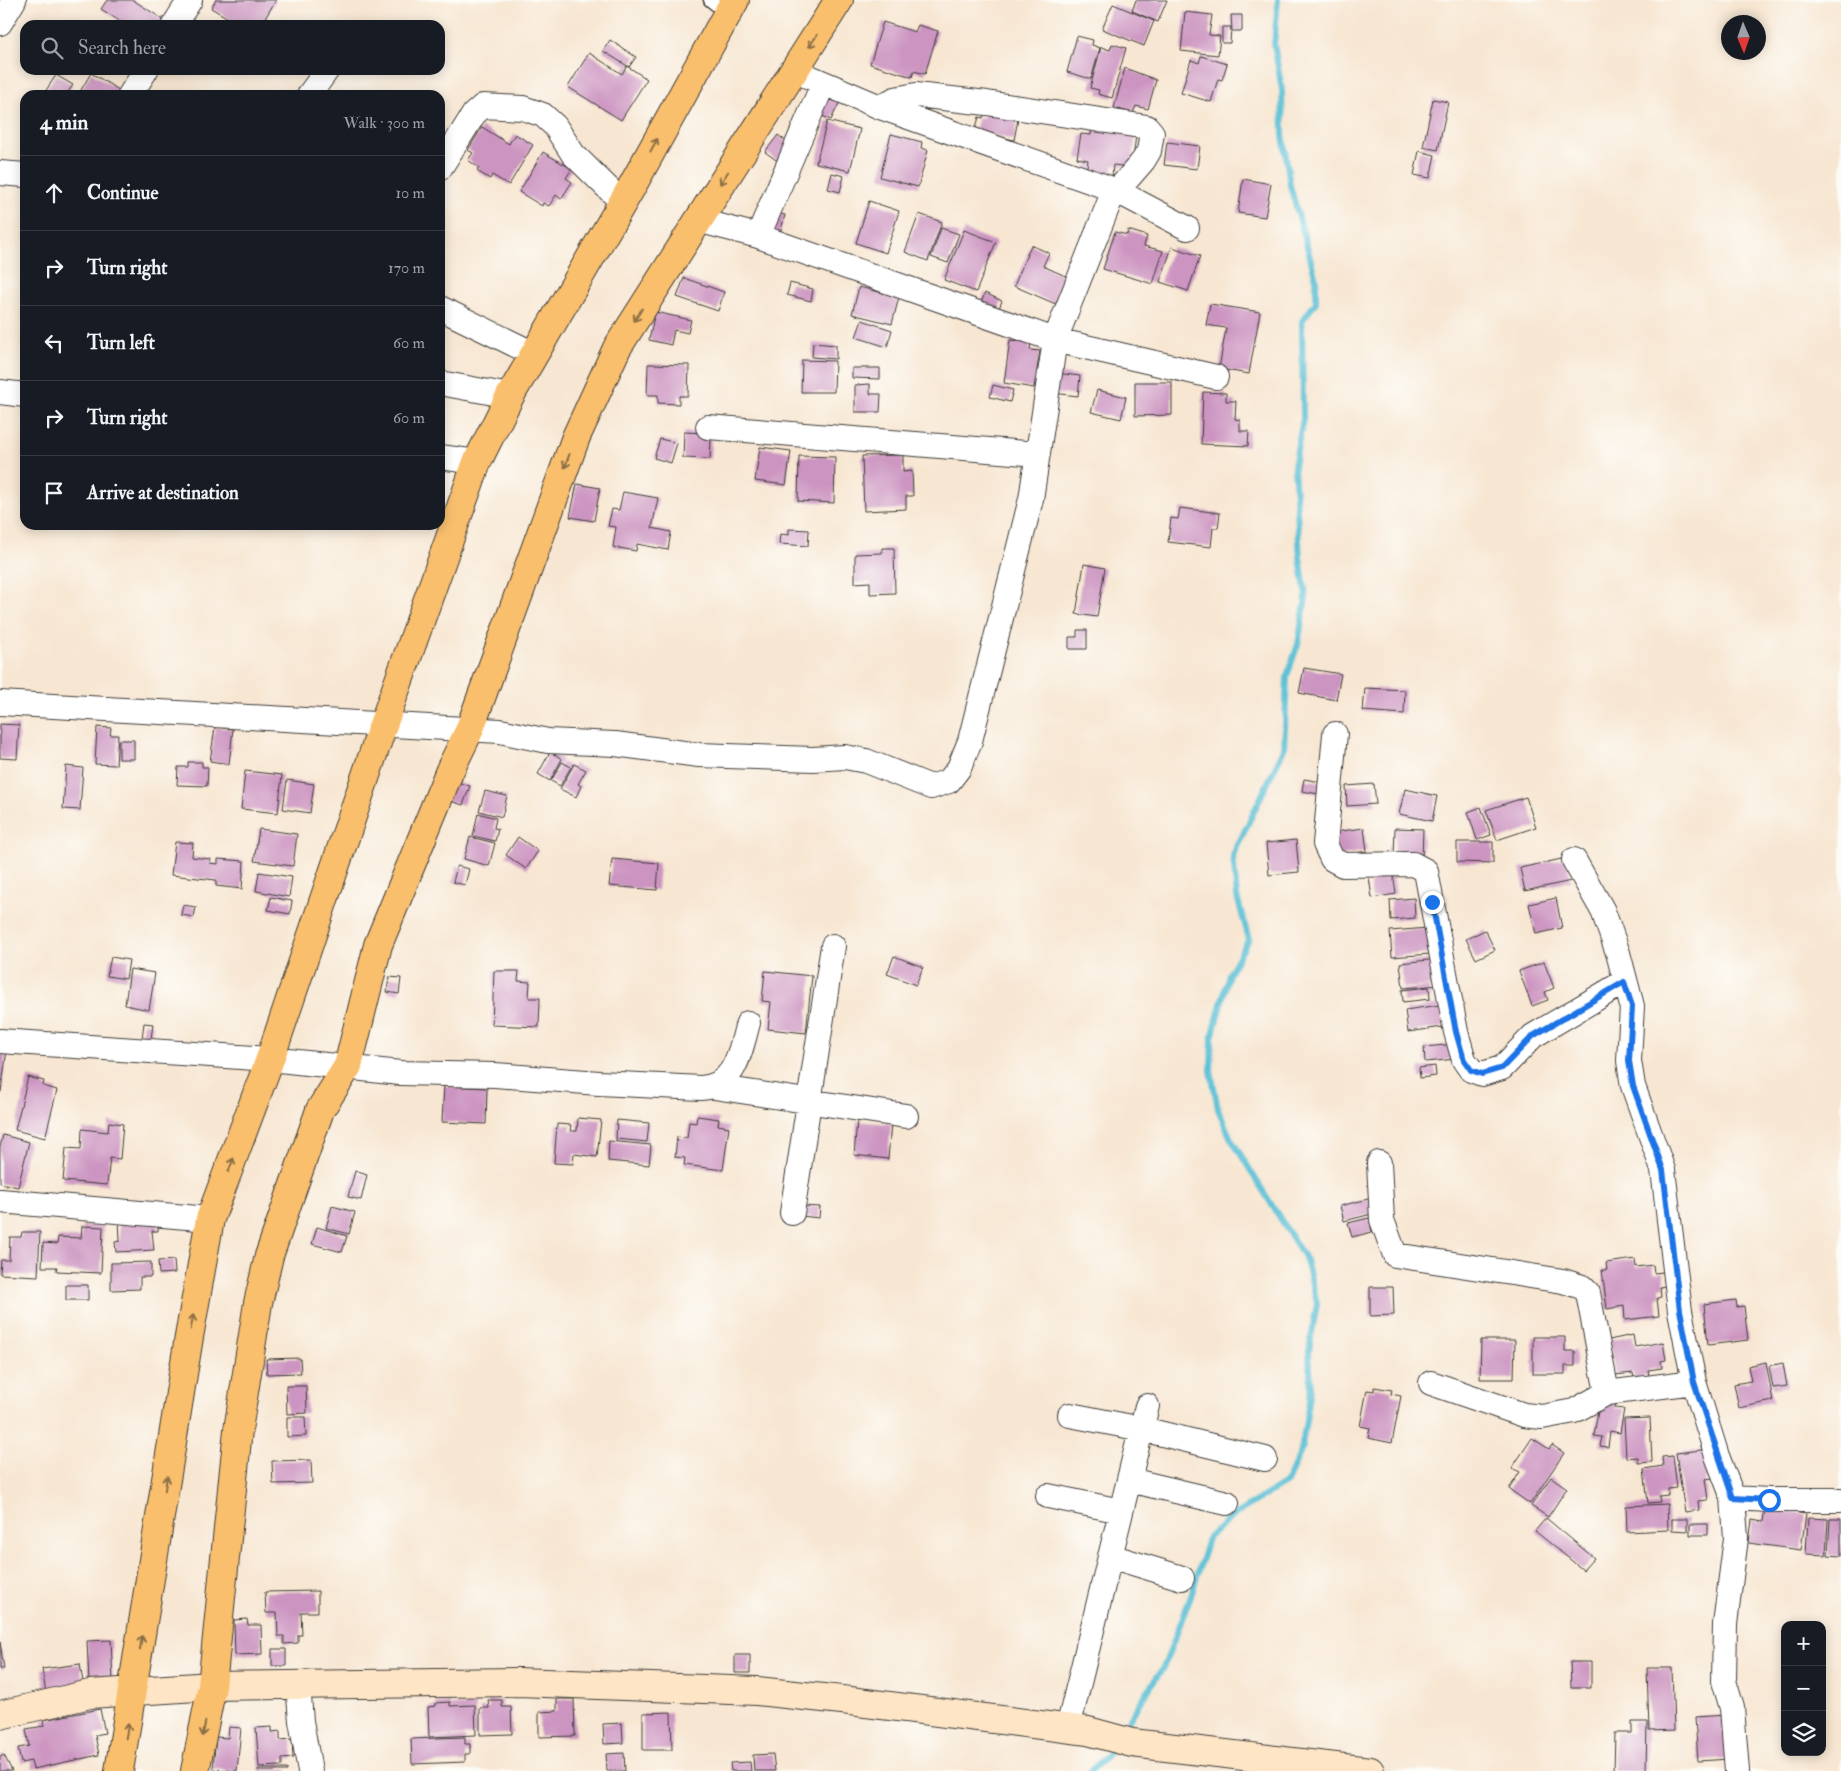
<!DOCTYPE html>
<meta charset="utf-8">
<style>
:root{--surface:#171b24;--page:#20242c;--text:#f1f3f6;--muted:#9ea1a6;--line:#363941}
body{margin:0;font-family:"IM FELL Double Pica",serif;background:var(--page);color:var(--text)}
.controls{position:absolute;right:15px;bottom:15px;display:grid;overflow:hidden;border-radius:10px;box-shadow:0 2px 12px #0003}
.controls button{width:45px;height:45px;display:grid;place-items:center;padding:0;border:0;border-bottom:1px solid var(--line);background:var(--surface);color:var(--text);font:25px sans-serif}
.compass{position:absolute;left:1721px;top:15px;width:45px;height:45px;border-radius:50%;background:var(--surface);box-shadow:0 2px 12px #0003;rotate:178deg}
.stop{position:absolute;width:15px;height:15px;margin:-11px;border:4px solid #1a73e8;border-radius:50%;background:#fff}
.stop.end{background:#1a73e8;border-color:#fff;box-shadow:0 1px 5px #0008}
.list{margin:0;padding:0;list-style:none}
h2{display:flex;justify-content:space-between;align-items:center;height:65px;margin:0;padding:0 20px;font-size:21px}
h2 small{font-size:16px;font-weight:400;color:var(--muted)}
.list li{display:grid;grid-template-columns:32px 1fr auto;gap:15px;align-items:center;box-sizing:border-box;height:75px;padding:0 20px;border-top:1px solid var(--line)}
.list b{display:block;font-size:19px;white-space:nowrap}
.list em{font-size:16px;font-style:normal;color:var(--muted)}
.icon{flex:none;width:28px;height:28px;fill:none;stroke:currentColor;stroke-width:2;stroke-linecap:round;stroke-linejoin:round}
.map{position:relative;flex:none;width:1841px;height:1771px;overflow:hidden}
.search{position:absolute;background:var(--surface);box-shadow:0 2px 12px #0003;left:20px;top:20px;width:425px;height:55px;display:flex;align-items:center;gap:12px;box-sizing:border-box;padding:0 18px;border-radius:15px;color:var(--muted);font-size:19px}
.panel{position:absolute;background:var(--surface);box-shadow:0 2px 12px #0003;left:20px;top:90px;width:425px;height:440px;border-radius:15px}
.map>svg:first-child{display:block}
</style>
<div class="map">
<svg width="1841" height="1771" viewBox="0 0 1841 1771">
<rect width="100%" height="100%" fill="#fdfcf7"/>
<filter id="ink" filterUnits="userSpaceOnUse"><feTurbulence type="fractalNoise" baseFrequency=".02" numOctaves="2"/><feDisplacementMap in="SourceGraphic" scale="10" xChannelSelector="R" yChannelSelector="G"/><feConvolveMatrix kernelMatrix="1 2 1 2 8 2 1 2 1" color-interpolation-filters="sRGB"/></filter>
<filter id="wash" filterUnits="userSpaceOnUse"><feTurbulence type="fractalNoise" baseFrequency=".0096" numOctaves="4" result="noise"/><feDisplacementMap in="SourceGraphic" scale="20" xChannelSelector="R" yChannelSelector="G"/><feGaussianBlur stdDeviation="1.12" result="paint"/><feColorMatrix in="noise" values="0 0 0 0 0 0 0 0 0 0 0 0 0 0 0 0 0 1.4 0 .05"/><feComposite in="paint" operator="in"/></filter>
<g filter="url(#wash)">
<rect width="100%" height="100%" fill="#f7e6d1"/>
<g fill="none" stroke-linecap="round" stroke-linejoin="round">
<!-- stream -->
<path stroke="#58bfd5" stroke-width="6" d="M1120,1734L1164,1666L1192,1593L1208,1538L1237,1513L1287,1482L1301,1451L1311,1389L1309,1351L1317,1303L1306,1260L1231,1139L1218,1109L1211,1071L1212,1038L1229,974L1249,939L1237,897L1233,855L1284,749L1287,676L1298,644L1306,597L1300,557L1294,466L1303,419L1302,321L1316,302V279L1290,185L1283,134L1282,90L1274,44L1278,0
M1090,1771L1105,1758L1114,1744"/>
</g>
<g id="blocks">
<!-- building -->
<path fill="#cc94c1" d="M107,0H133L164,20L160,25H126L101,9Z
M216,0H276L261,25H240L211,8Z
M1136,0H1167L1158,22L1132,11Z
M1113,4L1154,21L1144,46L1102,29Z
M1185,12L1212,15L1209,35L1220,36L1218,55L1181,51Z
M1231,15H1242V31H1232Z
M883,22L915,32L918,25L938,31L925,74L914,71L912,77L870,64Z
M1222,27H1231L1230,43H1222Z
M1077,36L1093,40L1092,45L1100,48L1091,79L1067,72Z
M610,40L636,57L629,67L603,51Z
M1112,44L1126,48L1112,98L1098,94L1099,90L1090,88L1101,47L1110,50Z
M589,53L622,74L627,66L647,79L621,120L568,87Z
M1201,56L1227,64L1222,80L1218,79L1211,102L1181,93L1191,60L1199,63Z
M1125,68L1156,80L1148,109L1136,106L1133,113L1114,108Z
M91,73L119,90L116,95H78Z
M56,75L73,85L66,95H43Z
M825,94L840,101L831,120L816,113Z
M1433,99L1448,102L1438,150L1423,147Z
M985,111L1019,114L1014,140L975,131L979,117L983,118Z
M827,121L860,129L850,171L816,163Z
M482,127L509,144L515,134L533,145L509,185L492,175L490,179L477,171L479,168L468,160L473,153L468,150Z
M1092,129L1136,135L1132,167L1113,165L1112,177L1086,173L1088,160L1077,158L1081,134L1091,135Z
M891,134L922,142L921,148L928,150L918,187L880,177Z
M778,135L792,146L779,162L765,152Z
M1167,142L1200,146L1197,169L1164,165Z
M1419,151L1435,155L1430,178L1414,175Z
M543,152L572,169L566,178L572,182L561,199L556,195L549,206L543,203L542,206L519,192Z
M832,173L844,176L840,192L828,189Z
M1243,179L1271,184L1265,217L1238,213Z
M869,201L899,211L886,253L856,243Z
M774,212L785,215L779,237L768,234Z
M919,214L942,222L928,261L905,252Z
M941,228L959,234L948,263L931,257Z
M964,230L996,242L976,292L944,280Z
M1128,230L1147,236L1144,246L1163,251L1153,284L1103,269L1115,232L1127,235Z
M1031,245L1049,253L1043,266L1070,278L1058,305L1014,286Z
M1172,247L1200,256L1188,291L1160,282Z
M684,278L724,292L718,311L677,297Z
M790,283L813,289L811,301L787,295Z
M859,287L899,297L892,324L852,314Z
M985,293L1002,301L997,313L980,305Z
M1210,304L1260,312L1249,374L1219,369L1226,328L1206,325Z
M655,312L691,320L688,333L674,330L671,345L649,340Z
M862,320L892,330L887,347L856,337Z
M1010,340L1031,343L1030,350L1040,351L1034,388L1004,383Z
M813,343L836,345V359L812,357Z
M802,360L835,361L834,392H801Z
M648,364L689,365L688,396H679V404L658,403V395H647Z
M852,368H880V379L852,378Z
M1056,373L1080,376L1078,396L1053,393Z
M1135,382H1172V415L1135,416Z
M870,384V394H881L880,412H855V385Z
M993,385L1013,390L1010,402L990,397Z
M1097,390L1126,397L1121,419L1091,412Z
M1203,392L1226,393V401H1236L1235,419L1240,420V431H1249L1248,446L1201,444Z
M684,432L705,433L704,439H711L710,459L683,458Z
M660,439L677,443L671,463L654,458Z
M760,447L791,451L786,485L755,481Z
M903,455V472L912,471L913,496H906V509L864,511L862,456Z
M799,456L835,457L834,503L798,501Z
M577,484L600,488L594,521L570,517Z
M623,492L658,498L652,528L671,532L668,550L637,544L636,551L613,547L616,527L608,526L612,509L619,510Z
M1180,508L1220,513L1218,528H1213L1211,547L1168,542L1171,518L1178,519Z
M789,529L809,530L808,546L779,544L780,534L789,535Z
M882,548H894L895,593L870,594V582L855,583V554L882,553Z
M1084,564L1105,568L1097,617L1076,614Z
M1077,630H1087V649H1069V637H1077Z
M1304,668L1341,674L1336,700L1299,693Z
M1365,688L1405,690L1404,714L1363,711Z
M0,724L19,725L17,759L0,758Z
M97,727L111,728L110,735H118L116,765L95,764Z
M215,727L233,729L229,764L210,761Z
M119,740H134V759H119Z
M550,752L562,759L550,781L538,774Z
M188,762H202V767H208L207,786L177,785L178,767H188Z
M562,762L571,767L560,786L551,781Z
M574,764L586,770L578,784L581,786L576,797L560,789Z
M66,766L83,768L80,810L63,809Z
M245,771L282,775L278,813L241,809Z
M1304,779L1326,783L1324,795L1302,791Z
M287,780L314,784L310,813L283,809Z
M453,781L470,786L463,805L447,800Z
M1374,784L1376,804L1347,806L1346,786Z
M1405,789L1437,796L1432,821L1399,814Z
M485,791L507,796L502,817L479,811Z
M1526,797L1536,827L1497,840L1486,810Z
M1481,807L1491,835L1477,840L1468,812Z
M478,813L496,818L494,828L498,829L495,841L473,836Z
M1364,828L1367,851L1337,856L1334,832Z
M1395,828L1423,829L1422,859L1394,858Z
M259,829L297,834L293,866L254,861Z
M470,837L495,843L489,866L464,859Z
M518,837L538,851L526,869L506,855Z
M1296,840L1299,872L1269,875L1266,843Z
M175,842L193,843L192,857L211,859L210,863L218,864V859L244,861L242,889L216,886V880L171,875Z
M1457,842H1493V863L1457,862Z
M1566,858L1571,881L1525,891L1520,868Z
M612,859L659,863L657,890L609,886Z
M457,866L469,869L465,885L453,882Z
M1392,866L1396,894L1372,898L1368,870Z
M259,872L292,877L289,897L256,891Z
M271,897L292,901L290,914L268,910Z
M1414,898L1415,918L1391,920L1390,900Z
M1556,898L1562,928L1536,934L1529,904Z
M183,905L196,907L194,917L181,915Z
M1428,928L1430,954L1392,957L1390,931Z
M1485,930L1495,950L1476,959L1466,939Z
M894,956L923,967L916,985L887,974Z
M111,957L129,960L126,979L107,976Z
M1438,959L1441,985L1403,988L1400,963Z
M1544,962L1554,988L1545,992L1548,1000L1532,1006L1519,971Z
M130,969L155,973L149,1010L125,1005Z
M494,971H519L518,981L530,982L529,998H540L539,1027L492,1025Z
M765,971L812,976L806,1033L768,1029L771,1002L762,1001Z
M389,977L401,978L399,994L387,992Z
M1429,987L1430,999L1403,1002L1402,990Z
M1440,1005L1443,1027L1408,1032L1405,1010Z
M144,1023L153,1024L151,1039L142,1038Z
M1456,1044L1457,1059L1425,1062L1424,1047Z
M0,1049L7,1050L1,1092H0Z
M1435,1066L1436,1076L1420,1078L1419,1068Z
M28,1077L44,1081L43,1086L57,1090L45,1138L15,1130Z
M444,1086L487,1088L486,1124L442,1122Z
M697,1116L719,1119L718,1125L729,1127L723,1170L684,1165L685,1158L675,1157L677,1137L687,1138L689,1122L696,1123Z
M578,1118L601,1120L597,1157L574,1154L573,1164L554,1163L557,1124L571,1125L570,1131H577Z
M617,1120L649,1123L647,1142L616,1139Z
M857,1121L891,1124L888,1159L854,1155Z
M109,1122L123,1124L120,1159L110,1158L107,1185L63,1181L66,1148L81,1149L82,1129L108,1132Z
M3,1135L29,1142L18,1187L0,1183V1147Z
M609,1141L651,1145L649,1165L608,1161Z
M355,1171L367,1175L361,1200L348,1197Z
M1372,1198L1376,1213L1344,1221L1340,1206Z
M332,1206L355,1212L349,1234L326,1228Z
M802,1206L820,1207L819,1218L801,1216Z
M158,1215V1231H152L154,1250L116,1252L115,1242L120,1241L119,1219Z
M1369,1218L1372,1232L1352,1237L1348,1223Z
M82,1226L103,1227L101,1273L56,1271L57,1267H42L43,1243L57,1244L58,1237L81,1238Z
M317,1227L347,1236L342,1252L312,1244Z
M22,1232H40L38,1276L0,1274L1,1260H9L10,1237H21Z
M1635,1259L1636,1267L1653,1265L1654,1273L1663,1272L1665,1286L1660,1287L1661,1297L1657,1298L1659,1316L1625,1320L1624,1306L1607,1309L1602,1270H1607L1606,1263Z
M174,1260L175,1273L159,1274L158,1261Z
M151,1262V1277H140V1289L111,1290V1263Z
M66,1285H88V1300H66Z
M1370,1287H1393L1394,1315L1370,1316Z
M1736,1300L1737,1307L1744,1306L1748,1340L1708,1345L1704,1304Z
M1633,1335L1635,1347L1663,1342L1666,1360L1661,1361L1662,1368L1648,1370L1649,1376L1634,1379L1633,1373L1615,1375L1609,1340Z
M1533,1337H1565V1351H1575V1366H1565V1374H1533Z
M1481,1340H1515L1514,1379H1480Z
M300,1358L301,1373L267,1374L266,1359Z
M1766,1362L1773,1401L1739,1408L1734,1384L1751,1381L1748,1366Z
M1783,1363L1787,1386L1773,1388L1769,1366Z
M286,1386H306L307,1413L287,1414Z
M1374,1387L1392,1390L1391,1394L1401,1396L1392,1443L1368,1438L1370,1428L1360,1426L1367,1390L1374,1391Z
M1600,1398L1616,1400L1614,1408L1624,1409L1620,1433L1610,1431L1608,1447L1600,1446L1602,1437L1594,1436Z
M287,1417H305L306,1436L287,1437Z
M1650,1418L1652,1462L1638,1463V1457L1626,1458L1624,1419Z
M1532,1438L1549,1449L1552,1445L1564,1453L1530,1504L1509,1489L1520,1472L1512,1468Z
M1710,1449L1714,1478L1705,1479L1708,1500L1698,1501L1699,1510L1685,1512L1676,1453Z
M1673,1456L1677,1488L1668,1489V1495L1659,1496L1660,1502L1648,1503L1644,1469L1663,1466L1662,1457Z
M311,1460L312,1483L273,1484L272,1461Z
M1551,1477L1567,1488L1548,1517L1531,1506Z
M1667,1504L1668,1530L1627,1532L1626,1506Z
M1765,1508L1806,1514L1801,1550L1749,1543L1752,1520L1763,1522Z
M1546,1518L1594,1558L1583,1570L1535,1531Z
M1808,1518L1828,1519L1826,1555L1806,1554Z
M1672,1519H1687V1531L1672,1530Z
M1830,1519H1841V1556L1828,1555Z
M1690,1524H1708V1535H1690Z
M318,1591V1612H301L302,1635H298V1643L284,1644V1636H278L277,1613H266L265,1592Z
M247,1619L248,1625H261L262,1654L235,1655L234,1620Z
M111,1640L113,1681L89,1682L87,1641Z
M0,1642L4,1669H0Z
M272,1649H286V1666H272Z
M735,1655H750V1673H735Z
M1570,1662H1591V1687H1571Z
M80,1664L84,1688L46,1693L42,1669Z
M1647,1668H1672L1674,1730L1649,1731Z
M557,1699H574L575,1736L539,1737V1712L557,1711Z
M488,1700H502V1707H511L512,1734L480,1735V1708H489Z
M450,1702V1706L475,1705L476,1735L429,1737L428,1707L436,1706V1703Z
M100,1709L105,1733L95,1735L99,1755L33,1769L31,1761L21,1763L18,1748L29,1746L26,1729L44,1726L43,1720Z
M671,1712L672,1750H643V1713Z
M1727,1715L1730,1759L1698,1761L1695,1717Z
M1632,1722H1647L1646,1771H1614L1615,1733H1632Z
M622,1723L623,1743L604,1744L603,1724Z
M229,1727L241,1728L237,1771L213,1769L216,1737L228,1738Z
M272,1727V1732L280,1731V1740L292,1739L293,1758L282,1759V1766L259,1767L256,1728Z
M465,1737V1744H470V1754H465V1762L412,1764L411,1739Z
M624,1753L625,1771H607L606,1754Z
M773,1754L775,1771H754L753,1755Z
M4,1755L12,1771H0V1757Z
M750,1762L751,1771H731L730,1763Z
M258,1769H287V1771H258Z"/>
</g>
</g>
<g filter="url(#ink)">
<use href="#blocks" fill-opacity="0" stroke="#3d3a37" stroke-width="1"/>
<g fill="none" stroke-linecap="round" stroke-linejoin="round">
<defs>
<path id="lane" d="M710,0L726,13"/>
<path id="street" d="M0,23L14,0
M174,25L190,0
M793,70L880,107L1115,190L1187,228
M130,95L146,70
M309,95L327,70
M440,168L474,114L483,106L523,108L543,115L555,126L573,154L621,201
M0,173L25,175
M697,220L758,236L1055,340L1216,377
M758,236L823,84
M440,308L534,354
M440,383L510,396
M0,392L25,395
M708,427L1038,454
M440,457L477,462
M0,703L500,731L548,741L615,744L699,755L813,759L845,757L866,761L931,787L949,781L959,768L970,741L1031,499L1055,340L1111,198L1143,161L1149,151L1152,133L1147,127L987,103L916,95L895,99L880,107
M1335,734L1325,844L1332,859L1343,865L1413,864L1426,871L1456,1032L1464,1060L1471,1070L1482,1074L1502,1068L1533,1036L1624,982
M1574,860L1603,911L1618,953L1632,1006L1629,1061L1633,1086L1663,1170L1680,1311L1694,1382L1717,1456L1733,1498L1736,1538L1725,1624L1724,1681L1732,1708L1737,1771
M0,1041L270,1059L400,1073L495,1075L599,1083L701,1088C736,1086 740,1051 748,1023
M714,1087L906,1116
M1379,1163L1382,1220L1395,1255L1563,1281L1582,1287L1588,1293L1607,1393
M0,1201L210,1219
M792,1213L833,946
M1431,1383L1524,1415L1542,1417L1574,1411L1607,1393L1694,1382
M1070,1415L1142,1429L1265,1459
M1129,1480L1227,1503
M1048,1496L1121,1511
M1733,1498L1769,1500H1841
M1110,1556L1182,1578
M298,1684L301,1721L310,1771
M1068,1728L1147,1406"/>
<path id="secondary" d="M0,1715L90,1694L212,1686L518,1682L757,1691L842,1700L1088,1731L1132,1743L1370,1771"/>
<path id="highway" d="M119,1771L189,1337L210,1219L270,1059L383,725L477,462L510,396L631,188L735,0
M195,1771L212,1686L238,1430L258,1303L269,1256L320,1110L348,1066L378,945L450,770L469,731L576,437L617,348L839,0"/>
</defs>
<!-- lane casing -->
<use href="#lane" stroke="#3d3a37" stroke-width="15"/>
<!-- street casing -->
<use href="#street" stroke="#3d3a37" stroke-width="26"/>
<!-- secondary casing -->
<use href="#secondary" stroke="#3d3a37" stroke-width="30"/>
<!-- highway casing -->
<use href="#highway" stroke="#3d3a37" stroke-width="30"/>
<!-- lane -->
<use href="#lane" stroke="#fff" stroke-width="12"/>
<!-- street -->
<use href="#street" stroke="#fff" stroke-width="24"/>
<!-- secondary -->
<use href="#secondary" stroke="#fde5c5" stroke-width="28"/>
<!-- highway -->
<use href="#highway" stroke="#f9bf6d" stroke-width="28"/>
</g>
<!-- one-way arrows -->
<defs><path id="oneway-shaft" d="M-6 0H5M1.5-3L5.5 0L1.5 3" fill="none" stroke-width="1.6" stroke-linecap="round" stroke-linejoin="round" transform="scale(1.25)"/></defs>
<g stroke="#8a6e44">
<use href="#oneway-shaft" transform="translate(813 41) rotate(123)"/>
<use href="#oneway-shaft" transform="translate(654 145) rotate(-61)"/>
<use href="#oneway-shaft" transform="translate(724 178) rotate(123)"/>
<use href="#oneway-shaft" transform="translate(638 315) rotate(122)"/>
<use href="#oneway-shaft" transform="translate(567 461) rotate(110)"/>
<use href="#oneway-shaft" transform="translate(231 1165) rotate(-70)"/>
<use href="#oneway-shaft" transform="translate(192 1322) rotate(-80)"/>
<use href="#oneway-shaft" transform="translate(166 1483) rotate(-81)"/>
<use href="#oneway-shaft" transform="translate(141 1643) rotate(-81)"/>
<use href="#oneway-shaft" transform="translate(204 1729) rotate(101)"/>
<use href="#oneway-shaft" transform="translate(127 1731) rotate(-80)"/>
</g>
</g>
<g fill="none" stroke-linecap="round" stroke-linejoin="round" filter="url(#ink)">
<!-- route -->
<path stroke="#1a73e8" stroke-width="6" d="M1432,902L1456,1032L1464,1060L1471,1070L1482,1074L1502,1068L1533,1036L1624,982L1632,1006L1629,1061L1633,1086L1663,1170L1680,1310L1694,1382L1733,1498L1769,1500"/>
</g>
</svg>
<div class="controls">
<button>+</button>
<button>−</button>
<button><svg class="icon" aria-label="layers" viewBox="0 0 24 24"><path d="M12 4l9 5-9 5-9-5zM3 14l9 5 9-5"/></svg></button>
</div>
<svg class="compass" viewBox="-18 -18 36 36"><path d="M0-13l5 13h-10z" fill="#e53935"/><path d="M0 13l5-13h-10z" fill="#9ea1a6"/></svg>
<div class="stop" style="left:1769px;top:1500px"></div>
<div class="stop end" style="left:1432px;top:902px"></div>
<div class="search"><svg class="icon" aria-label="search" viewBox="0 0 24 24"><circle cx="10" cy="10" r="6"/><path d="M15 15l6 6"/></svg>Search here</div>
<section class="panel">
<h2>4 min<small>Walk · 300 m</small></h2>
<ul class="list">
<li><svg class="icon" aria-label="ahead" viewBox="0 0 24 24"><path d="M12 20V5M6 11l6-6 6 6"/></svg><div><b>Continue</b></div><em>10 m</em></li>
<li><svg class="icon" aria-label="right" viewBox="0 0 24 24"><path d="M7 20v-9h11M14 6l5 5-5 5"/></svg><div><b>Turn right</b></div><em>170 m</em></li>
<li><svg class="icon" aria-label="left" viewBox="0 0 24 24"><path d="M17 20v-9H6M10 6l-5 5 5 5"/></svg><div><b>Turn left</b></div><em>60 m</em></li>
<li><svg class="icon" aria-label="right" viewBox="0 0 24 24"><path d="M7 20v-9h11M14 6l5 5-5 5"/></svg><div><b>Turn right</b></div><em>60 m</em></li>
<li><svg class="icon" aria-label="arrive" viewBox="0 0 24 24"><path d="M6 21V4h12l-3 4 3 4H6"/></svg><div><b>Arrive at destination</b></div></li>
</ul>
</section>
</div>
